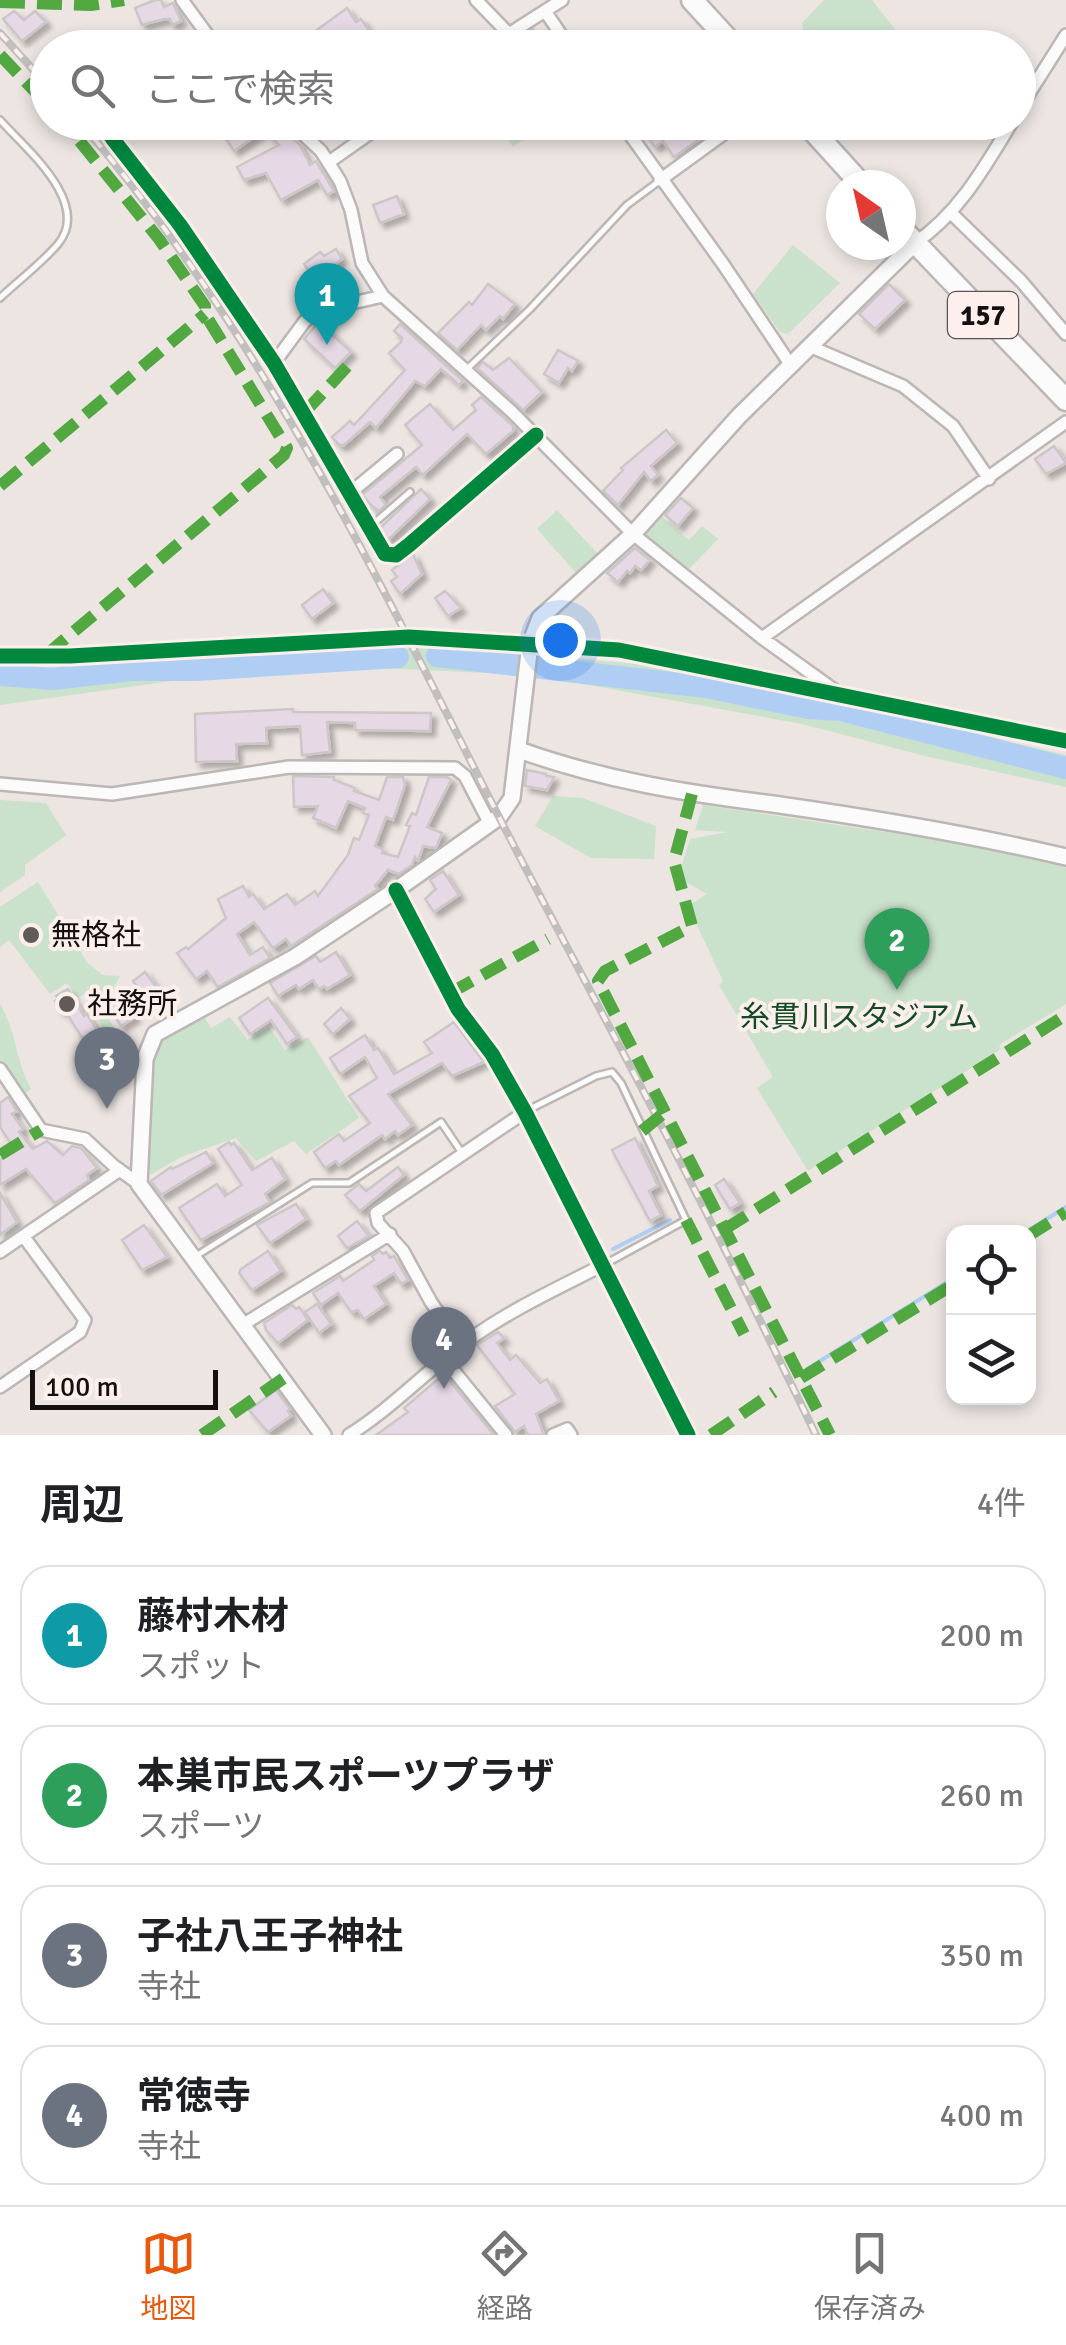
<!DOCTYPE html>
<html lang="ja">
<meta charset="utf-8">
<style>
:root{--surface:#fff;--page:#f2f2f2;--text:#202124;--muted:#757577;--line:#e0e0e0;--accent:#ea580c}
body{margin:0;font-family:Signika,"Noto Sans JP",sans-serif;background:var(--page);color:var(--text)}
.controls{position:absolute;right:30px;bottom:30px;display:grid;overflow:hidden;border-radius:20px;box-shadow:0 5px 15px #0003}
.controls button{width:90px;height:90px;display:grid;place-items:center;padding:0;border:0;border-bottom:2px solid var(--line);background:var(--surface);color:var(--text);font:50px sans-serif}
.compass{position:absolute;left:826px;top:170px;width:90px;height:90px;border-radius:50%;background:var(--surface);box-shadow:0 5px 15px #0003;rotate:326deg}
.scale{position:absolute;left:30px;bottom:25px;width:188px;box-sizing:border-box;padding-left:10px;border:5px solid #14100f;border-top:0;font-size:28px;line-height:35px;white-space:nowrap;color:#14100f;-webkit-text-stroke:8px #fdf0ec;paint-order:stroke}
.you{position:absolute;left:560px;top:640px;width:35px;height:35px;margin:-25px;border:8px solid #fff;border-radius:50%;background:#1a73e8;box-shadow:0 0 0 15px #1a73e833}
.badge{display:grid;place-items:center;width:65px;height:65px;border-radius:50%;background:var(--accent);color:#fff;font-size:32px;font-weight:700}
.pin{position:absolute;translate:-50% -82px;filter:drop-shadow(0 2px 5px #0008)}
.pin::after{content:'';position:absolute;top:52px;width:35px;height:30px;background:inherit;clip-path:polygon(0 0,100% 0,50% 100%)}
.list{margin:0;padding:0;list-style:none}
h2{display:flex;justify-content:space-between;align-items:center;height:130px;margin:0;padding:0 40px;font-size:42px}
h2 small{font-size:32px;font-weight:400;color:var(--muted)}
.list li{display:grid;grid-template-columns:65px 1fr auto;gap:30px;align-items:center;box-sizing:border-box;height:140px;margin:0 20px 20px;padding:0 20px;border:2px solid var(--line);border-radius:30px}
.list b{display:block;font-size:38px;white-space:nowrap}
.list p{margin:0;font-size:32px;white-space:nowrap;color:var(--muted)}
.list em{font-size:32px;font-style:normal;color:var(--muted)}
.icon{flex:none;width:55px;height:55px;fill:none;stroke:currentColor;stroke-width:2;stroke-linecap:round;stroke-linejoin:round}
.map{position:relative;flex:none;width:1066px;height:1435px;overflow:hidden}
.search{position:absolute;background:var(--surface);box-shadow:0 5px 15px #0003;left:30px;right:30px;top:30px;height:110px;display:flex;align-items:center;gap:25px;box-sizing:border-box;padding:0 35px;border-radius:55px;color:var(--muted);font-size:38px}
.sheet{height:770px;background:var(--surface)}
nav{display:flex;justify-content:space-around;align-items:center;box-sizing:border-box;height:140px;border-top:2px solid var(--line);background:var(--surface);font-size:28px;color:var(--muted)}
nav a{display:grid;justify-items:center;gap:5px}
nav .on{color:var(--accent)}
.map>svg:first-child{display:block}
</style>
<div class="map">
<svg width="1066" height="1435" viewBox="0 0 1066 1435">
<defs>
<filter id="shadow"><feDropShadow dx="5" dy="5" stdDeviation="2.5" flood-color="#0004"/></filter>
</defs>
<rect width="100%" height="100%" fill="#ece5e2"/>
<!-- green -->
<path fill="#cae1cb" d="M824,0H872L909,47H817L804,35L802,23Z
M496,123H546L513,147Z
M793,245L840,283L788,334L780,332L753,294Z
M557,510L599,555L578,575L537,529Z
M660,515L689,540L702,526L718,539L687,571L643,535Z
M438,648L639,664L850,704L1066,755V787L929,757L802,724L534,675L377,668L298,672L193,678L0,705V664L38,668L291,651Z
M553,796L583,798L656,826L654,859L591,858L535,826Z
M0,800L46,803L66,835L25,865V875L0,892Z
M703,805L1020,852L1066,868V1004L999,1045L1001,1049L808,1171L757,1088L773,1077L719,985L723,981L696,923L691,904L707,894L686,882L682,865L690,839L728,832L695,830Z
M38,882L87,962L102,975L120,976L104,1007L135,1074L106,1101L89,1081L111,1053L97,1013L86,993L77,998L67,983L50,994L9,940L0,947V907Z
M0,1004C17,1032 15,1060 31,1089L23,1095L0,1062Z
M200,1010L211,1028L230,1017L248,1040L269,1027L285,1050L308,1037L359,1118L306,1154L294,1141L256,1161L236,1138L181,1157L150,1175C145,1147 140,1058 161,1037C171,1026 188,1018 200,1010Z"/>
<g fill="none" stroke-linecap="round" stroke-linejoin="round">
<!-- stream -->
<path stroke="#b0cef4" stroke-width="4" d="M201,48L202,47
M99,132L110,122
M1026,1232L1066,1207
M613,1249L670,1220
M807,1369L954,1278"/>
<!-- river -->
<path stroke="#b0cef4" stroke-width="22" d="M437,656L706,687L808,708L841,710L1066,768
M0,675L53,679L131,670H197L398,657"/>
</g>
<!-- building -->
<path fill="#e6d8e5" stroke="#cbc7c7" stroke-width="2.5" filter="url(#shadow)" d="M155,0H161L164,7L173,3L181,21L172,25L170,19H164L142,25L135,8Z
M347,8L356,22L361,19L381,48H329L317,30Z
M14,11L24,20L35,11L46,22L22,41L3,19Z
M533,29L546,48H505Z
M240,122H276L234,151L221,130L231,123L233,127Z
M638,122H701L708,133L674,157L663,141L655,147Z
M276,123L300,145L310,165L316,161L334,191L327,195L318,180L281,200L266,173L244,180L237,167L279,145L267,132Z
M397,196L404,214L380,223L373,205Z
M336,249L342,259L315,280L304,264L320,252L324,256Z
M488,284L515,304L503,319L500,316L486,330L481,325L457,350L438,333L469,302L472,305Z
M889,284L905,300L875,329L859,314Z
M319,322L351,352L335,368L304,339Z
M400,324L463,381L459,385L441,369L425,386L415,381L376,428L370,422L344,445H339L332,437L350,421L354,425L405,370L389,353L401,342L402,338L394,331Z
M558,350L578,361L572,371L568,368L559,383L544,374Z
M509,358L542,392L523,410L477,368L483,362L493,370Z
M481,397L513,426V431L486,454L467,434L423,475L416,467L380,497L386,505L379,511L372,506L362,495L422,445L405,425L430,404L453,430L476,410L472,405Z
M666,430L677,443L651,466L658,475L651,481L644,472L618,505L603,491L623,470L621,468Z
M1054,446L1066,463L1046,474L1035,459Z
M421,489L430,499L388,540L380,528Z
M681,498L693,508L678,526L665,515Z
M635,548L650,560L641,570L635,566L630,573L627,571L618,582L607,573Z
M413,554L422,574L400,594L391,581L397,577L392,570Z
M323,589L333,603L312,619L302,605Z
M445,591L461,608L448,616L435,598Z
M293,709V712L431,713L430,731L355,730V723L327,722L330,752L302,755L300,726L266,728L267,743L236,744L237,761L196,762L195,714Z
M527,770L546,774V776L554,777L547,790L525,786Z
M293,776L334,777V780L355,788L354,791L379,800L387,777H403L405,785L393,820L386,817L375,846L383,850L382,853L398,857L410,826L406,825L412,813L416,815L429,777H447L451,780L427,827L442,833L436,848L423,846L418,861L415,857L412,865L399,874L388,870L375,886L378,889L291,946L286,939L273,948L254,922L237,934L250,955L263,947L270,958L218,987L207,971L196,979L177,953L186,947L188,949L226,918L218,899L243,886L249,897L253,894L264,909L287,894L295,905L315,891L318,896L348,855L354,838L359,840L369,815L363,813L365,808L348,801L336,828L313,818L318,806L294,807Z
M443,871L459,895L434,912L425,899L436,889L430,880Z
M336,952L350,975L327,989L324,986L319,989L313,980L299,989L296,985L278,996L270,983L316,956L320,962Z
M145,972L161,993L132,1012L135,1017L121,1026L108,1004L137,986L133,981Z
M68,989L84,1016L87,1014L97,1030L83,1039L64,1009L60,1011L55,1001L58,999L56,996Z
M268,998L297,1037L287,1044L271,1020L250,1034L239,1018Z
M341,1008L350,1019L333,1034L324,1024Z
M454,1022L484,1062L452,1076L442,1063L388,1094L412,1125L398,1135L395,1131L385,1139L382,1135L339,1165L336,1161L325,1168L314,1152L339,1134L344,1141L370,1123L349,1096L377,1078L365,1057L340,1074L330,1058L365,1035L374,1050L378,1048L394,1074L432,1053L424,1042Z
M8,1097L17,1111L12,1114L23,1129L19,1132L33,1149L47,1141L63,1155L72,1146L81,1148L97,1168L87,1175L89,1180L55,1203L26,1169L0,1185V1160L14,1148L0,1127V1103Z
M635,1138L658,1186L649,1191L661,1215L650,1221L612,1150Z
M229,1142L231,1145L234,1143L252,1170L272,1158L285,1179L265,1194L270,1202L201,1240L179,1208L217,1184L225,1196L242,1185L218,1149Z
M206,1152L213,1163L161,1195L151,1181L171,1167L172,1169Z
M398,1167L404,1175L360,1211L345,1195L359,1184L366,1191Z
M724,1179L740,1203L730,1209L715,1185Z
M0,1193L17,1222L0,1235Z
M296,1204L306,1219L270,1243L257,1225Z
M357,1221L369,1236L347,1248L338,1236Z
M144,1225L167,1257L142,1270L122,1240Z
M268,1251L281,1271L252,1290L239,1273L241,1269Z
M380,1251L383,1254L386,1252L390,1258L394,1256L408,1280L401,1284L394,1273L374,1286L386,1304L364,1319L358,1310L351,1312L338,1293L321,1305L313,1293L340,1276L343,1281L374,1260L372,1256Z
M317,1304L331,1324L319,1333L305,1312Z
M292,1305L296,1309L299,1307L308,1320L278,1343L266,1330L264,1323Z
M498,1332L504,1338L497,1343L510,1360L516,1355L540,1383L547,1379L559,1401L536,1414L544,1435H528L524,1426L515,1432L495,1406L515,1394L477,1345Z
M444,1374L494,1435H376L408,1412L404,1408Z
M276,1390L290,1409L288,1411L291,1416L268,1432L249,1410Z"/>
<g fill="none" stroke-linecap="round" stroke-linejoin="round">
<defs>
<path id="lane" d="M0,120C26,149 92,203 58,244C42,263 19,280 0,298
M466,370L530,309L627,205L658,182
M372,525L410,492
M528,1110L596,1076L612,1072L621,1083L686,1220L607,1263
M196,1256L312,1183H349L441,1122L462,1153"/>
<path id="street" d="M182,0L217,48
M476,0L508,33
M545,11L570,48
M487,48L562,0
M1018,111L1066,35
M124,122L112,138L180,225L274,363L385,554L396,555L409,545L536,435
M290,122L321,151L340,181L351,210L362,263L383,296L512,412L633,534L762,638
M621,122L723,264L790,364
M329,162L386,122
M660,180L740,122
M951,213L1021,281L1066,334
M915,243C959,213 984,168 1012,122
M809,346L903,386L953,426L989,479
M274,363L305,321L317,311L383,296
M350,493L397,454
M837,692L762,638L1066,422
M0,784L112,794L289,767L455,768L465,776L490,824
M0,1069L41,1130L85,1139L114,1166L139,1184
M0,1252L120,1170
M244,1324L390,1234
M461,1346L431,1302L403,1251L378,1223L376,1213L525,1112
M445,1360L506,1435
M0,1387L80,1332L85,1320L24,1237
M349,1435C392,1408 425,1372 466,1342C508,1311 556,1289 603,1265
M553,1435L567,1429L571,1435"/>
<path id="secondary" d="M0,656H70L409,637L619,650L1066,741
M519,750C603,780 684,793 773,804C871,818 969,834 1066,857
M396,890L458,1009L492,1054L525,1112L688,1435
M323,1435L139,1184L145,1059L155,1034L295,957L396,890L499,817L512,798L530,644L540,618L633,534L739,416L915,243"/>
<path id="highway" d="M692,0L736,48
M805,122L862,185
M901,228L1066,400"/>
</defs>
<!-- lane casing -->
<use href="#lane" stroke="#bcb6b4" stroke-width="10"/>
<!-- street casing -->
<use href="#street" stroke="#bcb6b4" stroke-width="16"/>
<!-- secondary casing -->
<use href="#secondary" stroke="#bcb6b4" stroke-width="20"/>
<!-- highway casing -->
<use href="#highway" stroke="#bcb6b4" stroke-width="25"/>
<!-- lane -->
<use href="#lane" stroke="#fcfbfb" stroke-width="5"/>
<!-- street -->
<use href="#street" stroke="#fcfbfb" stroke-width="11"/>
<!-- secondary -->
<use href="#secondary" stroke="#fcfbfb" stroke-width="15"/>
<!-- highway -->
<use href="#highway" stroke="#fcfbfb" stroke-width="20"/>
<defs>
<path id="rail" d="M0,33L48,86
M80,122C259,330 375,573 498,815C560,936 626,1056 688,1177C732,1262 774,1349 816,1435"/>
</defs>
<!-- rail casing -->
<use href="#rail" stroke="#c1bfbe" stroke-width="8"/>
<!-- rail -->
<use href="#rail" stroke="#fdf0ec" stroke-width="4" stroke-dasharray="11" stroke-linecap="butt"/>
<!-- quiet -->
<path stroke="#51a841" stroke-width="12" stroke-dasharray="25 12" stroke-linecap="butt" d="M0,2L91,5L124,0
M0,55L48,105
M305,412L354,359
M0,486L205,314
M46,655L284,455L287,448L205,314V306L159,239L64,122
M692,794L674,861L692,926L605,971L598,981L830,1435
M450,993L548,939
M642,1131L665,1112
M0,1155L41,1130
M686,1220L744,1334
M725,1229L1066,1015
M1028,1236L1066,1212
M801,1378L954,1284
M202,1435L284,1378
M711,1435L774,1392"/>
<defs>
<path id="cycleway" d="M124,122L112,138L180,225L274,363L385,554L396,555L409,545L536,435
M0,656H70L409,637L619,650L1066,741
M396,890L458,1009L492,1054L525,1112L688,1435"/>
</defs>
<!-- cycleway casing -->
<use href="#cycleway" stroke="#fdf0ec" stroke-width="21"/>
<!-- cycleway -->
<use href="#cycleway" stroke="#00873e" stroke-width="15"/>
</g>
<!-- markers -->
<g fill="#605b59" stroke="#fdf0ec" stroke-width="4">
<circle cx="31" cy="935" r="10"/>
<circle cx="67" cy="1004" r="10"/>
</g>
<g text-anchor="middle" stroke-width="8" stroke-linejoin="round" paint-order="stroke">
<!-- shield labels -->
<rect fill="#fdf0ec" stroke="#5a5351" stroke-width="2.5" x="948" y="292" width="70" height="46" rx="8"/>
<g font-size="28" font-weight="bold" fill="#14100f">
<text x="983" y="325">157</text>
</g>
<!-- poi labels -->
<g font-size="30" fill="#14100f" stroke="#fdf0ec" text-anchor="start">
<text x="51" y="945">無格社</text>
<text x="87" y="1014">社務所</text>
</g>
<!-- park labels -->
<g font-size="30" fill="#114b25" stroke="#fdf0ec">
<text x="859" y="1027">糸貫川スタジアム</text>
</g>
</g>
</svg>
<div class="controls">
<button><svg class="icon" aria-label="locate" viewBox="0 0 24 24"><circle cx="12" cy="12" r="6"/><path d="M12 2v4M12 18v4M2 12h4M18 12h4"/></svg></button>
<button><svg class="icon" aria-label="layers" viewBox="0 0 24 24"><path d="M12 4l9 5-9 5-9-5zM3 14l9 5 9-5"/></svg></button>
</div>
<svg class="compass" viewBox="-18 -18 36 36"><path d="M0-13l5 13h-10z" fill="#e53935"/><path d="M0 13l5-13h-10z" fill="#757577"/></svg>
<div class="scale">100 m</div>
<div class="you"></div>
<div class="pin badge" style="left:327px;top:345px;background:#0f9aa8">1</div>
<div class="pin badge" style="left:897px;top:990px;background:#2e9e5b">2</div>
<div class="pin badge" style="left:107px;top:1109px;background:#6b7280">3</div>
<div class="pin badge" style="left:444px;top:1389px;background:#6b7280">4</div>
<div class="search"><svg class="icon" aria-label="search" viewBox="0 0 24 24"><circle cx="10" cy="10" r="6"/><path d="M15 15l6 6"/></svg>ここで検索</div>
</div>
<section class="sheet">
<h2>周辺<small>4件</small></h2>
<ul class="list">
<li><span class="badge" style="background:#0f9aa8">1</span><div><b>藤村木材</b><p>スポット</p></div><em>200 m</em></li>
<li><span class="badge" style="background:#2e9e5b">2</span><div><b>本巣市民スポーツプラザ</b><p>スポーツ</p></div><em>260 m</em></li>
<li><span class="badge" style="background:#6b7280">3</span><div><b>子社八王子神社</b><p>寺社</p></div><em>350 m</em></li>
<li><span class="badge" style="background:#6b7280">4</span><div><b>常徳寺</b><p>寺社</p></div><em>400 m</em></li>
</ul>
</section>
<nav>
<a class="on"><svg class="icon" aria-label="map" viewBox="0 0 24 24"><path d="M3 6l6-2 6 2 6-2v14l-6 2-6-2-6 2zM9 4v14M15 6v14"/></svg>地図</a>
<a><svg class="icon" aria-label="directions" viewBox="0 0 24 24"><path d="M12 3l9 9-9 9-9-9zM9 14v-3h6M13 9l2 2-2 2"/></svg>経路</a>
<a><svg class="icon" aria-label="saved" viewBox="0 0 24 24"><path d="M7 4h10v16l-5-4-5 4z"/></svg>保存済み</a>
</nav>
